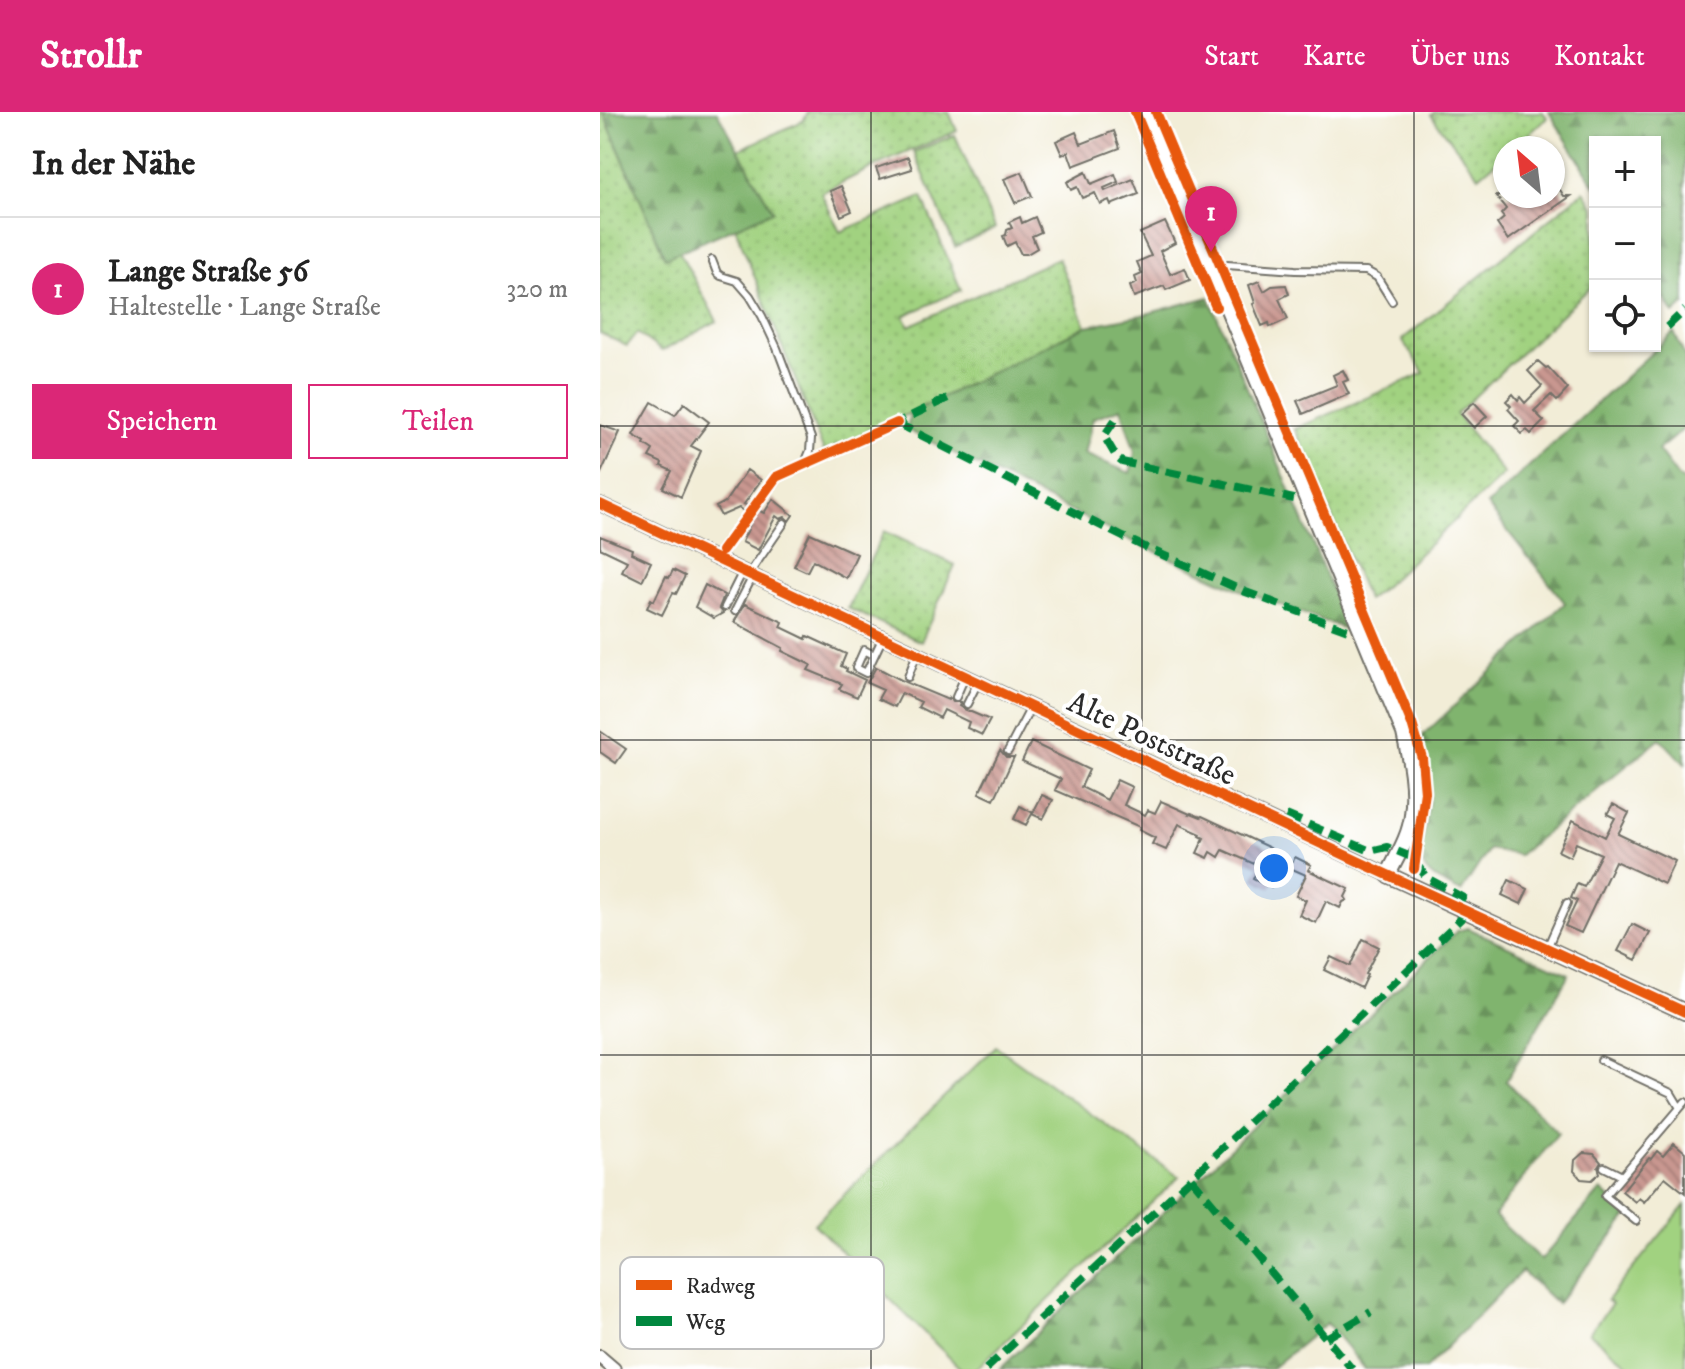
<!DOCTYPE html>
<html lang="de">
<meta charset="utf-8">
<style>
:root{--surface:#fff;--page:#f2f2f2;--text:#222;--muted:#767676;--line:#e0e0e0;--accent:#db2777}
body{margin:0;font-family:"IM FELL DW Pica",serif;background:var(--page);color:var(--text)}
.controls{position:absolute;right:24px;top:24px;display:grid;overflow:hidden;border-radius:0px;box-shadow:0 2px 6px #0004}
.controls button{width:72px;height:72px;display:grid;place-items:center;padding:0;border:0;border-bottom:2px solid var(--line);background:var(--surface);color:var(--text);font:40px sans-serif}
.compass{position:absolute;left:893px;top:24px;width:72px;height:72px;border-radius:50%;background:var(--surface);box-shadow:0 2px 6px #0004;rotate:332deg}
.you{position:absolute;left:674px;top:756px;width:28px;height:28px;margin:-20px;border:6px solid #fff;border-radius:50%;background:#1a73e8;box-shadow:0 0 0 12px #1a73e833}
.badge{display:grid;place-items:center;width:52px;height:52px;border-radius:50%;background:var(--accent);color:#fff;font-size:26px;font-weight:700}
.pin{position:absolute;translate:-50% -66px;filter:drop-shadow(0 2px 4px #0008)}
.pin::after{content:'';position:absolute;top:42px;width:28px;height:24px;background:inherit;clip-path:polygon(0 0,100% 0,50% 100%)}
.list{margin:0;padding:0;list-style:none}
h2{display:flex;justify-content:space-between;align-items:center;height:104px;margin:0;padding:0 32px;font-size:34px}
h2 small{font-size:26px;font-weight:400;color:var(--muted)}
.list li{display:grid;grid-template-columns:52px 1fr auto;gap:24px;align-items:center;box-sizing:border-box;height:144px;padding:0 32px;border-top:2px solid var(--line)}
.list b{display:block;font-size:30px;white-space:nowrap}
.list p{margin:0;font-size:26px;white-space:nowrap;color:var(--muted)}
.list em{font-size:26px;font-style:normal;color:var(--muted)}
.actions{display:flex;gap:16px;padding:24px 32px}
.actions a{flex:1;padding:18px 0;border:2px solid var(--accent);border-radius:0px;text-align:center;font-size:28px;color:var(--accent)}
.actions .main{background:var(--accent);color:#fff}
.icon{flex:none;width:44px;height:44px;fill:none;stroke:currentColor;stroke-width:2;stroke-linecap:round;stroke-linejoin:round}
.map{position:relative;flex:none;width:1085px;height:1257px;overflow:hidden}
header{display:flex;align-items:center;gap:48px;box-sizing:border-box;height:112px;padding:0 40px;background:var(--accent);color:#fff}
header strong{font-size:38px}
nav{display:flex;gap:44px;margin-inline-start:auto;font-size:28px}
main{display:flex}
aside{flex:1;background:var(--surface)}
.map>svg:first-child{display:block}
</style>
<header>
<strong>Strollr</strong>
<nav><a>Start</a><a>Karte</a><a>Über uns</a><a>Kontakt</a></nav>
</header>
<main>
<aside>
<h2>In der Nähe<small></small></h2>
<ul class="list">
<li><span class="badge">1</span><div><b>Lange Straße 56</b><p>Haltestelle · Lange Straße</p></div><em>320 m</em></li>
</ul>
<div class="actions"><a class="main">Speichern</a><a>Teilen</a></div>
</aside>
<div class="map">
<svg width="1085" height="1257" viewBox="0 0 1085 1257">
<defs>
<pattern id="grass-dots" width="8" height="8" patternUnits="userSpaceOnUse" patternTransform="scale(2)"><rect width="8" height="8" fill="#a1d280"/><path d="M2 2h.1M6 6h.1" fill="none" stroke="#8bb46f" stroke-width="1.8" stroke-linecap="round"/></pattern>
<pattern id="forest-firs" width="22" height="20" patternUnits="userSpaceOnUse" patternTransform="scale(2)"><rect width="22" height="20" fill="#80b46e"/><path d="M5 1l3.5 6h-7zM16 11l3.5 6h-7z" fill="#69935b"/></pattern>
<pattern id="building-back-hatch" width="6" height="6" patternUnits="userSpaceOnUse" patternTransform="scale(2)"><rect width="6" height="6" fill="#c99790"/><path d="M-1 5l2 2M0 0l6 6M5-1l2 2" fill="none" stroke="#a37b76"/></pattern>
</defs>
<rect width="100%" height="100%" fill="#fff"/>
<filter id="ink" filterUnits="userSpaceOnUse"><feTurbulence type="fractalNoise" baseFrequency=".0125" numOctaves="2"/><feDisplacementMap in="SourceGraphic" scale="16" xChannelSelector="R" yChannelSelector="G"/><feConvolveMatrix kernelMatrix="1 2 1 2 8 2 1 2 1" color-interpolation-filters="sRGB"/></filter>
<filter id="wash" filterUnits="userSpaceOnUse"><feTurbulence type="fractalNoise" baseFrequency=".006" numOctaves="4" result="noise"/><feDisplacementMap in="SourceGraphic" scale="32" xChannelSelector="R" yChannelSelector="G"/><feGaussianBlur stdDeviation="1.8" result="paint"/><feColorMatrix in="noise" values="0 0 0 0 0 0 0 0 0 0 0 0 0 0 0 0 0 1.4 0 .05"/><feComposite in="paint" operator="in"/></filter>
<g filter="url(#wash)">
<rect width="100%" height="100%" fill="#f2edd7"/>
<!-- grass -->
<path fill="url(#grass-dots)" stroke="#667e56" stroke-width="2" d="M0,0H3L65,145L79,139L117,209L62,239L37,221L27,234L0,221Z
M208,0H349L357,19L275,54L221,81L240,120L322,85L361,178L304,204L309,214L458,146L486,214L310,301L224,340L135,115L172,99L138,38L203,9Z
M835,0H943L947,6L913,36H905V42L879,64L831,3Z
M355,23L395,116L355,135L314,40Z
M984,79L995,96V171L856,302L904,362L783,476L767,488L695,317L824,261L802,228Z
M284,419L355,453L321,530L248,496Z"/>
<!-- forest -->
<path fill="url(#forest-firs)" stroke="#56704c" stroke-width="2" fill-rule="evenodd" d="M3,0H117L173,99L65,146Z
M949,0H1085V192L1074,202L1055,171V30H995V74Z
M609,185L732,478L748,518L643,479L523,425L307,318L310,301L486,214L542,203ZM521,296L535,340L530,361L484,342L493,306Z
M1074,220L1085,245V316L1058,338L1078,365L1085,370V652L1060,626L919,743L889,737L861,780C845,772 825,765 820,747L830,681L821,625L965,491L887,393Z
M868,816L969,862L906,969L958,1021L894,1104L941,1148L1001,1078L1029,1103L957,1192L922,1159L825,1257H765L727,1211L671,1257H400L857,819Z"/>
<!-- park -->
<path fill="#a1d280" stroke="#667e56" stroke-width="2" d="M396,934L579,1065L376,1257H361L214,1112Z
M1085,1093V1257H1034L989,1221L1012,1192L1007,1188Z"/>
<g id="blocks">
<!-- building -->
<path fill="url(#building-back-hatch)" d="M514,19L520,36L473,54L468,40L462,43L456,29L476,20L481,32Z
M308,45L312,57L280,67L276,56Z
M422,60L432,84L415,91L404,67Z
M486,60L491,72L515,62L518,70L504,76L505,79L533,67L539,82L511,93L509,88L500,92L495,81L482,86L477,75L471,78L467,70Z
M953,67L964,84H971L908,128L897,112L904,106L901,102L906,97L896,84H953Z
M241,74L252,99L241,104L230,79Z
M420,105L422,111L435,105L441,120L432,124L437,136L427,142H421L415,130L407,134L403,124L406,123L407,118L412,116L409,110Z
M565,110L575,131L560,139L570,162L585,156L590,168L566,178L564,174L534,185L530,174L537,171L535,165L542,162L537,150L551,144L540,121Z
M659,169L664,179L672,174L686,173L689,182L679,187L688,207L670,215L669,211L662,214L653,192L655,191L649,173Z
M938,249L946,256L948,255L968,277L957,289L951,283L934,299L944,309L931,322L927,318L922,322L914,314L919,309L908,297L911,294L906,289L913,282L918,288L920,285L925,291L942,274L928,259Z
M743,258L748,268L743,270L749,282L703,302L697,289L737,273L733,263Z
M52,290L75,303L84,291L109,310L91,334L101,339L81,385L63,376L72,359L61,354L62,351L49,345L53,338L44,332L45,330L33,323Z
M874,290L887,304L874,316L861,302Z
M0,313L20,320L0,363Z
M147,358L161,368L144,392L164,401L173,387L193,403L189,409L185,405L180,407L176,404L158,438L142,430L153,406L139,396L121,404L116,395L125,390Z
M210,421L257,442L246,466L213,448L207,460L194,454Z
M0,424L32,437L31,441L51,450L42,469L22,459L27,449L0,436Z
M73,458L85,464L76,482L73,481L62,503L47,496L51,487L54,489L66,464L69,466Z
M105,473L124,483L119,496L123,501L114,506L95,495Z
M145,492L183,510L181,515L206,527L207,524L246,542L241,554L247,557L246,559L265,568L257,585L239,577L242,572L208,558L211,553L182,539L183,536L134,510Z
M276,555L305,570L348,588L349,585L353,590H361L359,594L364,597L390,608L382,623L367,616L369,610L344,598L340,606L318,595L321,590L302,581L295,595L278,587L283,578L267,571Z
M0,619L26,637L16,651L0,640Z
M431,630L489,658L481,675L507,688L517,668L532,675L524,693L545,703L548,698L555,701L561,689L590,702L591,701L601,705L602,704L670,736L668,739L685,747L671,776L653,767L659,754L623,738L619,745L611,740L608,746L597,741L604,726L600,724L601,722L579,712L566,738L552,732L555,726L539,718L540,715L455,678L461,667L422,649Z
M400,638L406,645H414L394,688L379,681Z
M442,683L453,688L443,707L432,702L426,713L414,707L420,694L433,701Z
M1013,692L1029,701L1018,722L1075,749L1064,772L1015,749L981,821L965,814L977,789L971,786L977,772L984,775L1001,742L976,731L970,745L958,739L973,708L1005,725L1015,706L1007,702Z
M695,745L711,753L708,758L749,777L745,785L747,788L743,790L740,796L726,789L716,811L699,803L706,788L696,784L706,763L690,756Z
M909,768L928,777L921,792L902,783Z
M1032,812L1050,821L1036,848L1018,839Z
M763,827L779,835L765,862L767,863L761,876L724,858L731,845L750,854Z
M1074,1031L1085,1040V1081L1065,1065L1044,1090L1039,1086L1035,1090L1022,1079L1049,1046L1051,1047L1057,1039L1063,1044Z
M983,1041L994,1042L1001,1050L998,1055L1000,1061L992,1068L981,1067L974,1059L975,1048Z"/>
</g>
</g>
<g filter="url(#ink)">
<use href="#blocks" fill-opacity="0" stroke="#716f67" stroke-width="2"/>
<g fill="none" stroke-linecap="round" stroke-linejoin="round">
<defs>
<path id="service" d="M112,148L117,161L121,164L137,169L150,184L162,204L177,236L211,326L210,339L205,351
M611,157L627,153L695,158L766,159L777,165L792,189
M149,462L184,411
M125,495L143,459
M135,499L153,464
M274,543L264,538L256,556L266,561L283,525
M308,565L317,541
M356,585L365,564
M367,592L378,570
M408,639L431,595
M947,836L967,791
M1001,948L1071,981L1080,996
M1004,1055L1022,1064
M1036,1109L1005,1084L1085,990"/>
<path id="minor" d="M0,392L788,763
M0,1245L14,1257"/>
<path id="tertiary" d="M546,0L804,621C810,648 816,675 812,703C810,724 797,744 788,763L1085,900"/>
</defs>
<!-- service casing -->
<use href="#service" stroke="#716f67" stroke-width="10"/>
<!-- minor casing -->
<use href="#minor" stroke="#716f67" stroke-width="16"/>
<!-- tertiary casing -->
<use href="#tertiary" stroke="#716f67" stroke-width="18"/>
<!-- service -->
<use href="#service" stroke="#fff" stroke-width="6"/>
<!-- minor -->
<use href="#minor" stroke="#fff" stroke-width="12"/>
<!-- tertiary -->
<use href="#tertiary" stroke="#fff" stroke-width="14"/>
<!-- quiet -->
<path stroke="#00873e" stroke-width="8" stroke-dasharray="16 8" stroke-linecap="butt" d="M1067,215L1085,198
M515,308L504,324L517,346L522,350L694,387
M297,311L523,425L643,479L748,518
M290,314L348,286
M686,703L768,738H774L787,735L816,747
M815,750L827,766L869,789
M591,1066L752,1257
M726,1226L771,1200
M386,1257L591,1066L868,800"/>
<defs>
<path id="cycleway" d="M535,0L616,195
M556,0L812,612L822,646L825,680L814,757
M0,392L764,752L1085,900
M122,439L176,365L297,311"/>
</defs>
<!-- cycleway casing -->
<use href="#cycleway" stroke="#fff" stroke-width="15"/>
<!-- cycleway -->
<use href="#cycleway" stroke="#e8590c" stroke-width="10"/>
</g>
</g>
<!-- grid -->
<path fill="none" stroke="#2b2b2b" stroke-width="2" stroke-opacity="0.55" d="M271,0V1257M542,0V1257M814,0V1257M0,314H1085M0,628H1085M0,943H1085"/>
<g text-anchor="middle" stroke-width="8" stroke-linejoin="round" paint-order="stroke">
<!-- street labels -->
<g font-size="30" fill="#2b2b2b" stroke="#fff">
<text transform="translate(552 626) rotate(25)" y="10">Alte Poststraße</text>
</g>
</g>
<!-- legend -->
<rect x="20" y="1145" width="264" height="92" rx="12" fill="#fff" stroke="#bfbfbf" stroke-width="2"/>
<rect x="36" y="1168" width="36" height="10" fill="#e8590c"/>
<rect x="36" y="1204" width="36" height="10" fill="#00873e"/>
<g font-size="22" fill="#2b2b2b">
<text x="86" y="1181">Radweg</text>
<text x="86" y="1217">Weg</text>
</g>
</svg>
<div class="controls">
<button>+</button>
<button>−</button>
<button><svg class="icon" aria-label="locate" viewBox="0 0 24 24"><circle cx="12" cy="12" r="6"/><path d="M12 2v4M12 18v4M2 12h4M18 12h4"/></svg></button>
</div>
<svg class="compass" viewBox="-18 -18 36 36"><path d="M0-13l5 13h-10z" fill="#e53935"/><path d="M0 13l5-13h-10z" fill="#767676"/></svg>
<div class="you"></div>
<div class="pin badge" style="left:611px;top:140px">1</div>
</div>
</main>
